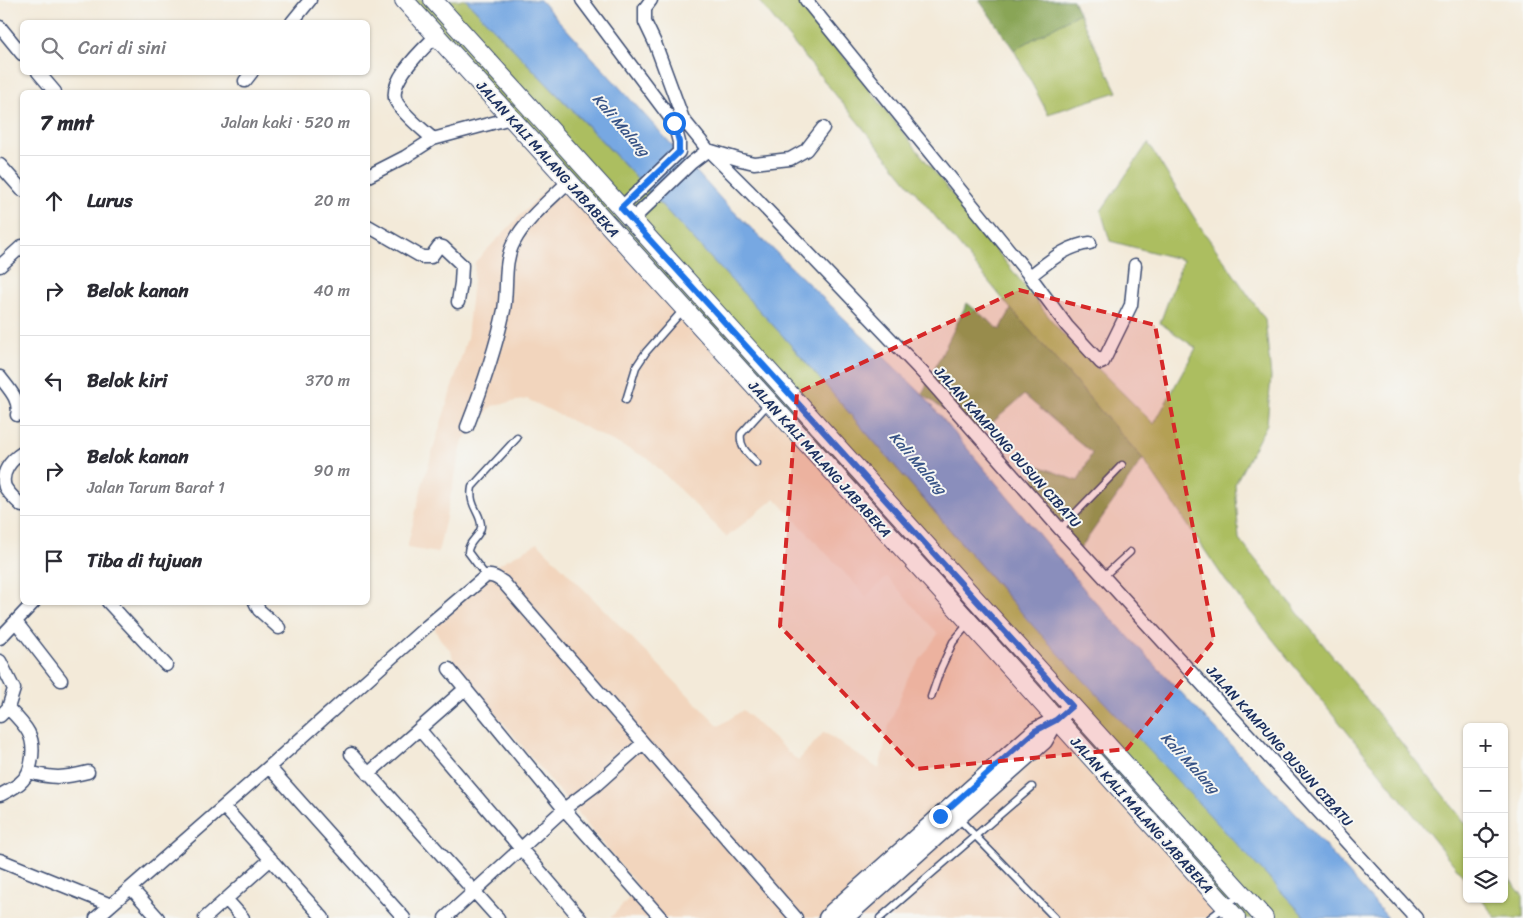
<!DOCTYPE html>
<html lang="id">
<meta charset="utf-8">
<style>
:root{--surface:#fff;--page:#f2f2f3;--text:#2b2b33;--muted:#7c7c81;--line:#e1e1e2}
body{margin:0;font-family:Sriracha,sans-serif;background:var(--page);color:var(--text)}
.controls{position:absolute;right:15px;bottom:15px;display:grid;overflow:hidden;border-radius:8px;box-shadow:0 1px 4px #0004}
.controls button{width:45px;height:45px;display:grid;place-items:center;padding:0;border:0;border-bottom:1px solid var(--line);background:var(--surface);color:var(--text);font:25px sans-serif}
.stop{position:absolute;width:15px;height:15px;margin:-11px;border:4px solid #1a73e8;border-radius:50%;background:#fff}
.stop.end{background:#1a73e8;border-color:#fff;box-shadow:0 1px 5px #0008}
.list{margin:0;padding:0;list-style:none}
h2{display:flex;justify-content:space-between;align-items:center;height:65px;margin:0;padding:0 20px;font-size:21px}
h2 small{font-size:16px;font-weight:400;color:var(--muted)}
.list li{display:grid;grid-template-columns:32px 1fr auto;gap:15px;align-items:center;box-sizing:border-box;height:90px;padding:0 20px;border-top:1px solid var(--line)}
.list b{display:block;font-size:19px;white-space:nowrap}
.list p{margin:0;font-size:16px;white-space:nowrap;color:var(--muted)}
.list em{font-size:16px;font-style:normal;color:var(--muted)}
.icon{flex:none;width:28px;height:28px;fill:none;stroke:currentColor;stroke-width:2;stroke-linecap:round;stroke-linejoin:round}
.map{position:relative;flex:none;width:1523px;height:918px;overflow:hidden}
.search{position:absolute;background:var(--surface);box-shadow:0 1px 4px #0004;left:20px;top:20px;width:350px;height:55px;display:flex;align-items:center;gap:12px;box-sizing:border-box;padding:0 18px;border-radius:8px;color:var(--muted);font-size:19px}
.panel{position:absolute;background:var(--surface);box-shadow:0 1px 4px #0004;left:20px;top:90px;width:350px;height:515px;border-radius:8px}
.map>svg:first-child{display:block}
</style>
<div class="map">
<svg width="1523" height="918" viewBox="0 0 1523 918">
<rect width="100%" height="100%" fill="#f6f6f2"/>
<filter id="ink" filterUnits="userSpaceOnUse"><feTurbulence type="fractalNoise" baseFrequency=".02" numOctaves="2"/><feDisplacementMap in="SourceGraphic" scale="10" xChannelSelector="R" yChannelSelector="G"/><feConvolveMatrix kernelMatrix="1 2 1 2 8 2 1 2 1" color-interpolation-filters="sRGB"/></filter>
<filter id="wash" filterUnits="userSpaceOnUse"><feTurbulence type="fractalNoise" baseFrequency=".0096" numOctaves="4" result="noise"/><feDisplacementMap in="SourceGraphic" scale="20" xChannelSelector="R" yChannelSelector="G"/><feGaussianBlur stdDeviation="1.12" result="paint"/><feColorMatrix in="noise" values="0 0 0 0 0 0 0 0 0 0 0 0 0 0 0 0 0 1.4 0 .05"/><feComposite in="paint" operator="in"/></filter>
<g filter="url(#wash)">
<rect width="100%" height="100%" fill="#f3ead9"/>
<!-- built -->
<path fill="#f2d5bd" d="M561,174L1237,918H610L639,888L454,663L451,651L441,640L436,632L432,616L488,570L538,543L719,726L743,710L798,761L824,732L879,769L889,726L908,677L938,634L887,577L866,596L775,498L727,537L649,459L527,399L492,406L463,440L438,553L407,548L422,486L467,338L475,262Z"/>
<!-- green -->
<path fill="#acbe61" stroke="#647660" d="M404,0H466L615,155L783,336L1011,601L1306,918H1236Z
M758,0H799L1060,331L1154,424L1196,348L1160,323L1183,260L1110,241L1101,211L1148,143L1197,222L1265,319L1271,377L1267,424L1235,484L1239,539L1467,825V881L1225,580L1143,459L1011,309Z
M1079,13L1117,92L1048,114L1014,50Z
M1504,872L1523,896V918H1496L1481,899H1504Z"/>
<!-- forest -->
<path fill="#89a557" stroke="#526a5a" d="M979,0H1073L1079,13L1014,50Z
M967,303L1000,330L1011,309L1143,459L1080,549L1027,494L1039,466L1078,481L1092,453L1024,395L978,435L922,394Z"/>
<!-- water -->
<path fill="#77a8e2" stroke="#496ca0" d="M466,0H540L722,200L922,394L1089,595L1310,829L1388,918H1306L1033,626L783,336L608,147Z"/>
</g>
<g filter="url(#ink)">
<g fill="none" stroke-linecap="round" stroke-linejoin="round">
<defs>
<path id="service" d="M626,400L636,367L646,352L683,310
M757,463C748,454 739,447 741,434L769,403
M1060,529L1122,465
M486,576L468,552C468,541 480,537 481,527C482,513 468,507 472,487L517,438
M1104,576L1130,552
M931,697L941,668L953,642L969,623
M958,818L1055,918
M880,918L1032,787
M1210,918L1241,894"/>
<path id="minor" d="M582,0L674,123L683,119L708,150L748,190L923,373L1060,529L1416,918
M651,0L645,8V22L655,43L683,119
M806,0L1030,276L1067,326L1101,363L1103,362L1131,305L1135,265
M292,22L310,0
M0,27L22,54
M38,72L55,92
M245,81L252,72
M433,139C421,128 406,117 397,103C385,83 423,49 436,36
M0,165L22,190
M368,176L405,157L433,139L511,118
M621,208L679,152V142L674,123
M632,220L691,163L708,150L741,160L754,163L790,159L806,150L823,128
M368,226L422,257H431L439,246L443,247L462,265L461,283L458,302
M0,266L22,246
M1030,276C1049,262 1065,246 1090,243
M0,377C8,388 21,400 17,415
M467,427C481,391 496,348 504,310C508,287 503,262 514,242C525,220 551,199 568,182
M22,453C11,460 0,473 5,487C9,494 17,501 22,506
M108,602L166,665
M255,602L259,610L279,628
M16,622L61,680
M0,638L34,602
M0,661L14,689L8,708L0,716
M449,669L564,809L661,918
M419,729L580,918
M351,754L498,918
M269,767L404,918
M29,772C53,779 64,778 88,772
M368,774L466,688
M0,795C8,791 17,787 23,780C28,775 30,769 31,763C37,736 25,725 8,708
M224,807L323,918
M0,860L111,905
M131,888L158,918
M226,899L243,918
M96,918L269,767L426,627L486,576C493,575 497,578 503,582L796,918
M205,918L271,859
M445,918L564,809L596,785L643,743"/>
<path id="tertiary" d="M827,918L832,912L1035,731L1056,720L1072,706
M845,918L1044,741L1056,720"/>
<path id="secondary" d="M404,0L970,623L1236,918
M433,0L1264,918"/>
</defs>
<!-- service casing -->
<use href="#service" stroke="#3b4b70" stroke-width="9"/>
<!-- minor casing -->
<use href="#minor" stroke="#3b4b70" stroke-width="15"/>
<!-- tertiary casing -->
<use href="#tertiary" stroke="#3b4b70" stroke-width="19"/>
<!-- secondary casing -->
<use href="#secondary" stroke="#3b4b70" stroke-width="20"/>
<!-- service -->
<use href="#service" stroke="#fff" stroke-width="6"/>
<!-- minor -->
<use href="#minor" stroke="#fff" stroke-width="12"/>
<!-- tertiary -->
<use href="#tertiary" stroke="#fff" stroke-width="16"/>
<!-- secondary -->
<use href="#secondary" stroke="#fff" stroke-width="18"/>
</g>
</g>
<g fill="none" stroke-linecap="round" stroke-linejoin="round" filter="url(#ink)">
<!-- route -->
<path stroke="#1a73e8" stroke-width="6" d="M674,123L679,142V152L621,208L1072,706L1056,720L1035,731L940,816"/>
</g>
<!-- marked area -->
<path fill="#d62828" fill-opacity="0.2" stroke="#d62828" stroke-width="4" stroke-dasharray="10 6" stroke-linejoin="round" d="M1019,290L1155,325L1214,640L1127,749L916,769L780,626L797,393Z"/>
<g text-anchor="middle" stroke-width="4" stroke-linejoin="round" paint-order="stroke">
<!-- street labels -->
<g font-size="14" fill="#1b2f5e" stroke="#f6f6f2">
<text transform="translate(548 159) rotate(48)" y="5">JALAN KALI MALANG JABABEKA</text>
<text transform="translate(1008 447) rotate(48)" y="5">JALAN KAMPUNG DUSUN CIBATU</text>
<text transform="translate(820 459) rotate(48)" y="5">JALAN KALI MALANG JABABEKA</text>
<text transform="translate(1280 746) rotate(48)" y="5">JALAN KAMPUNG DUSUN CIBATU</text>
<text transform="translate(1142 815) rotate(48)" y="5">JALAN KALI MALANG JABABEKA</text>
</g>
<!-- water labels -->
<g font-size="15" font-style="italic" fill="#375386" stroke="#f6f6f2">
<text transform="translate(621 125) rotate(49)" y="5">Kali Malang</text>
<text transform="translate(918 463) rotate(49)" y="5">Kali Malang</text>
<text transform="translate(1190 763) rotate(47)" y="5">Kali Malang</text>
</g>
</g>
</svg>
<div class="controls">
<button>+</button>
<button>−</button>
<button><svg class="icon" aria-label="locate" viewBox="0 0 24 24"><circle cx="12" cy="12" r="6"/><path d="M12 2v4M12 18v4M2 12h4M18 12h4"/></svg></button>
<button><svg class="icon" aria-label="layers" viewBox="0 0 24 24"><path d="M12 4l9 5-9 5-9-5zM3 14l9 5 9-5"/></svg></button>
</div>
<div class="stop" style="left:674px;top:123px"></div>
<div class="stop end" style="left:940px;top:816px"></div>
<div class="search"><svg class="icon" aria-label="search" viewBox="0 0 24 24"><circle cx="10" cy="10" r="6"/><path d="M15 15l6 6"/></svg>Cari di sini</div>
<section class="panel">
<h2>7 mnt<small>Jalan kaki · 520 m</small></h2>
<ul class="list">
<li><svg class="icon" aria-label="ahead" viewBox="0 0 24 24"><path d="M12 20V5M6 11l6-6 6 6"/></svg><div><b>Lurus</b></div><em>20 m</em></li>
<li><svg class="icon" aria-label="right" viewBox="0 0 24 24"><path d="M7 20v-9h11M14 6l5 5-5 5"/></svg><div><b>Belok kanan</b></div><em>40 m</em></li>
<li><svg class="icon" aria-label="left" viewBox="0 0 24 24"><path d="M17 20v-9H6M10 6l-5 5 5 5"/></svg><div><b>Belok kiri</b></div><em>370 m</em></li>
<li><svg class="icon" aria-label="right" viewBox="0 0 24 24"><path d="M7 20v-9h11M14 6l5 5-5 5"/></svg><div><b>Belok kanan</b><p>Jalan Tarum Barat 1</p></div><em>90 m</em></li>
<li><svg class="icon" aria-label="arrive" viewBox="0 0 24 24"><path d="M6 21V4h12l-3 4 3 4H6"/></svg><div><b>Tiba di tujuan</b></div></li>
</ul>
</section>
</div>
